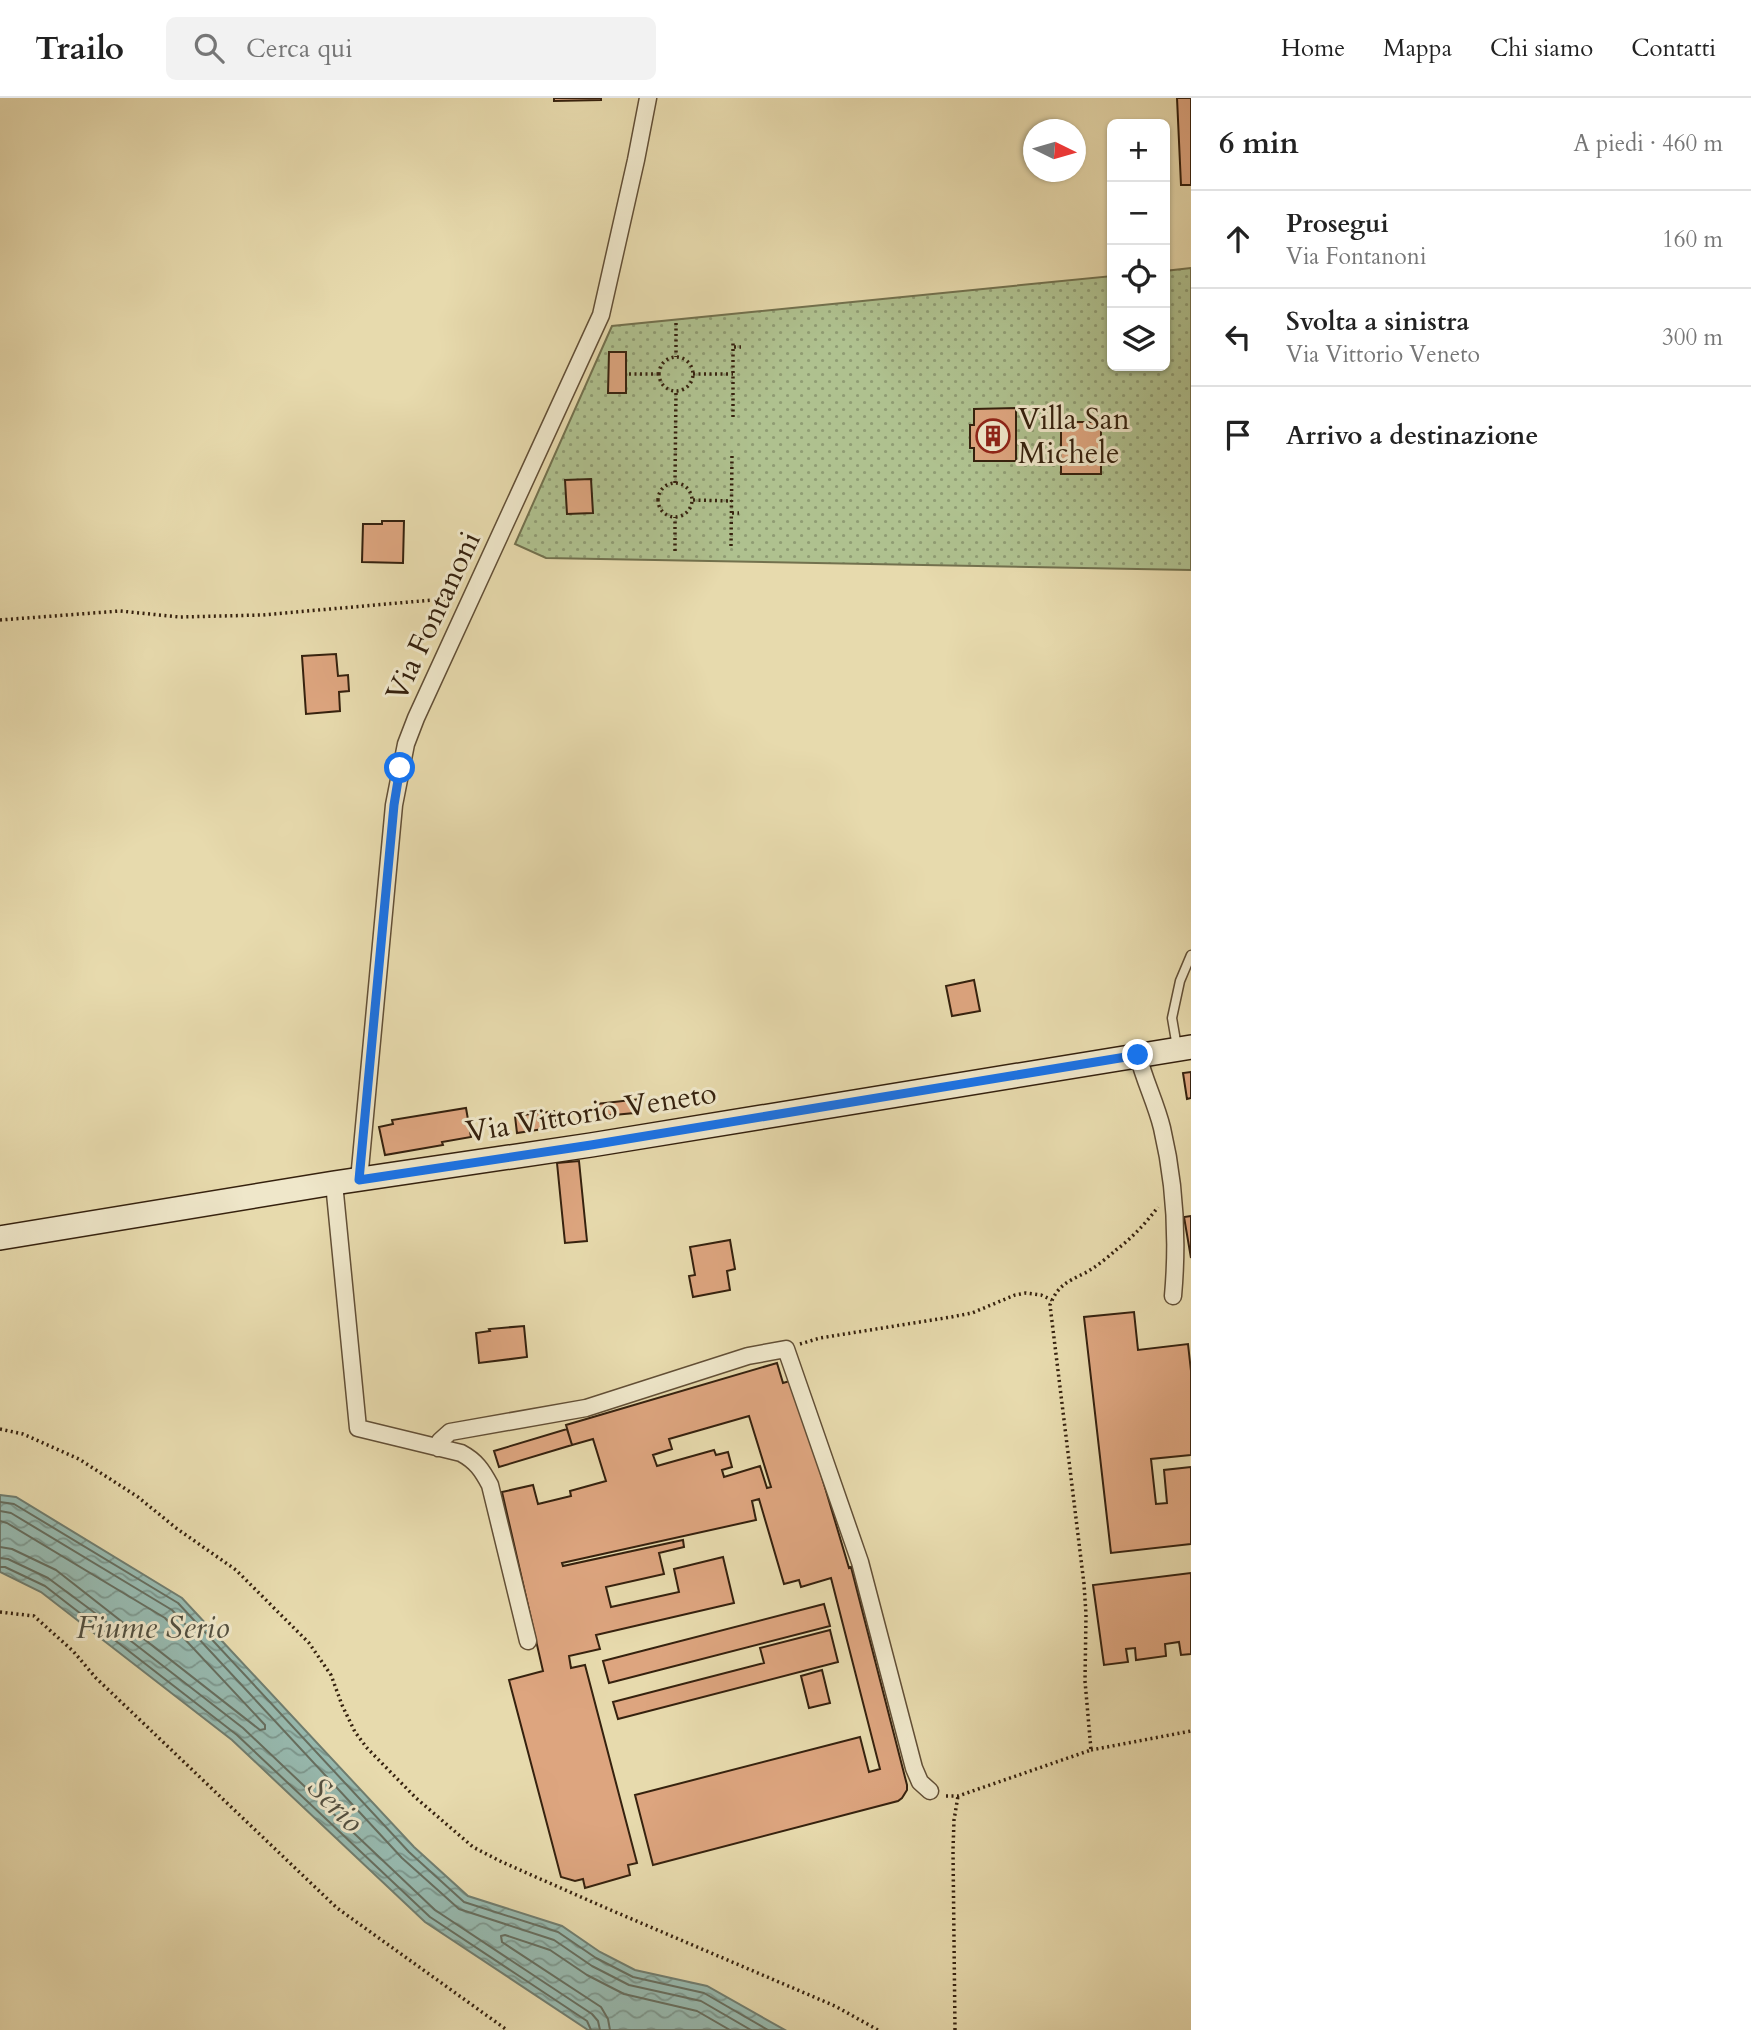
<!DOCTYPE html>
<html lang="it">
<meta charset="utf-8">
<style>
:root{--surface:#fff;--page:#f2f2f2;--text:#222;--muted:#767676;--line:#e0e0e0}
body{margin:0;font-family:Cardo,serif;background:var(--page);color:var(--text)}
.controls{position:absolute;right:21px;top:21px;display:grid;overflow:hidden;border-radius:10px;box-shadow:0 2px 5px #0004}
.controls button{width:63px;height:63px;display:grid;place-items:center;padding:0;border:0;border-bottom:2px solid var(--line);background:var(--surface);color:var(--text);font:35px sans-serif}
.compass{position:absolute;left:1023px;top:21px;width:63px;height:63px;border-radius:50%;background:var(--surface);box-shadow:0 2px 5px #0004;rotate:95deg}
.stop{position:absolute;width:21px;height:21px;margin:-16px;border:5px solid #1a73e8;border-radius:50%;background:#fff}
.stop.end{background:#1a73e8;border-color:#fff;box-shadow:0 2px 7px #0008}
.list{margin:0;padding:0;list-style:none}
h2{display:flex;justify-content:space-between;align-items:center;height:91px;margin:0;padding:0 28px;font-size:30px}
h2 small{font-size:23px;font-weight:400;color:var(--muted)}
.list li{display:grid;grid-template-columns:46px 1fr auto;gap:21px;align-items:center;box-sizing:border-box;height:98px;padding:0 28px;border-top:2px solid var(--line)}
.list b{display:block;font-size:26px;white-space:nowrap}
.list p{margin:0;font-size:23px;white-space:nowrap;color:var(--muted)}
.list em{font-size:23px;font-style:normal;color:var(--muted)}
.icon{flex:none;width:38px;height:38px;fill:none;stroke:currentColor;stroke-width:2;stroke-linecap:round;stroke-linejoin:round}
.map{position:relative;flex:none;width:1191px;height:1932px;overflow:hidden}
header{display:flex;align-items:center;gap:42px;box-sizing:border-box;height:98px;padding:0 35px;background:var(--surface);border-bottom:2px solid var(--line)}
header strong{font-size:33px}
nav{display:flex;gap:38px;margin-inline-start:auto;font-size:24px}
.search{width:490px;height:63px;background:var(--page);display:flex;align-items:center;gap:18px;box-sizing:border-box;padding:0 24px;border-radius:10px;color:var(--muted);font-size:26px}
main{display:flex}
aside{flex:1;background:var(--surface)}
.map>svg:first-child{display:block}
</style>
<header>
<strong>Trailo</strong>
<div class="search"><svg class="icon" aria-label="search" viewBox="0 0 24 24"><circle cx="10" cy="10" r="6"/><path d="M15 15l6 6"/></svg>Cerca qui</div>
<nav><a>Home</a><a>Mappa</a><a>Chi siamo</a><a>Contatti</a></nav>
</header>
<main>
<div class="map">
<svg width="1191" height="1932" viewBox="0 0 1191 1932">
<defs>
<pattern id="garden-dots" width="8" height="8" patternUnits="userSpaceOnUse" patternTransform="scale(1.75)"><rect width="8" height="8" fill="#afc18f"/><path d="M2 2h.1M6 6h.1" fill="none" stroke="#8f9c73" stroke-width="1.8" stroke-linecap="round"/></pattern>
<pattern id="water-waves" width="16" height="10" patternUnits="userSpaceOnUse" patternTransform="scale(1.75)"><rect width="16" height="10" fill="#97bab0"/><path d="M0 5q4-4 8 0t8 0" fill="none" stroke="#7c978e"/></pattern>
</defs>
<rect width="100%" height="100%" fill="#e7daad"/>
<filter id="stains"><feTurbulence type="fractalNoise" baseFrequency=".00286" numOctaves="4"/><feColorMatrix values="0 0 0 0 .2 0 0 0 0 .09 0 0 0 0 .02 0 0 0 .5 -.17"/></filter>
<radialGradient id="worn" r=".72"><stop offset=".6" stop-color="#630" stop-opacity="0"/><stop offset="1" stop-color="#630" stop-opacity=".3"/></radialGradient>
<!-- garden -->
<path fill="url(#garden-dots)" stroke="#72714e" stroke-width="2" d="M1191,170V472L546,460L515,446L612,228L1112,178V268H1165V173Z"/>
<!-- water -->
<path fill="url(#water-waves)" stroke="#707d6f" stroke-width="2" d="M0,1397L16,1399L182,1500L414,1749L468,1798L562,1828L600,1854L635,1872L707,1888L785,1932H588L425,1824L232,1642L41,1494L0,1474Z"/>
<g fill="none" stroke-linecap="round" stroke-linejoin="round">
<!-- shore -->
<path stroke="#666e5f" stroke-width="2" d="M0,1404L14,1406L178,1505L409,1754L464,1804L558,1834L596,1860L633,1879L704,1895L768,1932
M0,1413L11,1415L172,1512L402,1760L459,1811L554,1842L592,1868L629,1887L701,1903L751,1932
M0,1423L7,1425L165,1520L265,1627V1631L260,1632L56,1472L12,1451L0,1449
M0,1460L8,1461L48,1480L91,1512L243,1630L435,1812L592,1916L598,1923L600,1932
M0,1469H5L45,1488L237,1637L430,1819L587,1923L591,1932
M610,1932L608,1921L601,1909L502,1844L501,1838L505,1837L550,1852L587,1877L624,1896L697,1913L730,1932"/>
</g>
<!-- building -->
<path fill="#dda57f" stroke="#35210e" stroke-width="2" fill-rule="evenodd" d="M554,0H601V2L554,3Z
M1177,0H1191V87H1181Z
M609,254H626V295H608Z
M1016,310V363H974V350H970V327H974V311Z
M1061,324H1101V376H1061Z
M591,381L593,415L567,416L565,382Z
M382,423H404L403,465L362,464L363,426H382Z
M336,556L338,578L348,577L349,593L339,594L340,613L306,616L302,558Z
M974,882L980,913L952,918L946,888Z
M1191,974V1000L1187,1001L1183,975Z
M640,1001V1011L634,1012V1015L604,1018L603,1015L598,1016L597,1006Z
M466,1010L471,1039L442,1044L443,1047L385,1057L379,1029L393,1026L392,1022Z
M554,1013L556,1029L517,1035L515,1018Z
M579,1063L587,1143L565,1145L557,1065Z
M1191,1118V1160L1184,1119Z
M730,1142L735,1171L727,1173L730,1192L693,1199L689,1178L695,1177L690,1149Z
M1134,1214L1138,1252L1188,1246L1191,1273V1357L1151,1361L1156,1406L1167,1405L1164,1372L1191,1369V1446L1111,1455L1084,1219Z
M524,1228L527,1259L479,1265L476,1235L490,1233L489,1231Z
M777,1265L783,1285L793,1282L849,1470L851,1469L907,1687V1692L902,1700L898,1703L653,1767L635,1697L860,1639L869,1674L880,1671L831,1480L801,1489L799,1482L784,1486L759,1401L752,1403L756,1422L562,1465L563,1468L683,1442L684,1449L659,1455L664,1476L606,1489L611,1509L679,1494L674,1471L723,1459L734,1505L596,1537L600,1551L569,1558L571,1570L585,1567L637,1765L628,1767L630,1777L585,1790L583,1781L575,1783L561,1779L509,1582L543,1573L502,1394L533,1387L538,1406L571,1398L570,1393L606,1383L593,1341L572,1347L566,1327ZM749,1318L771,1389L767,1390L760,1368L724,1379L722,1372L732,1369L728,1354L716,1357L714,1352L657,1368L653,1357L672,1351L669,1341Z
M567,1331L572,1347L499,1369L494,1353Z
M1191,1475V1556L1181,1557L1179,1544L1165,1546L1166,1558L1136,1562L1135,1550L1126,1551L1128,1564L1104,1567L1093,1487Z
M824,1506L830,1528L609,1585L603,1563Z
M830,1532L838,1564L618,1621L613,1604L764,1565L760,1550Z
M822,1572L830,1605L809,1610L801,1578Z"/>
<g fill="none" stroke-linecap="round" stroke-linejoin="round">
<defs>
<path id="lane" d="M1177,949L1172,920L1180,883L1191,857"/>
<path id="street" d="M1138,957C1144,982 1156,1005 1162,1030C1175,1085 1178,1142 1173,1198
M359,1082L394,707L406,646L416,620L601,217L636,62L648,0
M334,1085L358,1330L461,1355C476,1363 482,1372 490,1387L528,1543
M438,1350L440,1343L450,1334L586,1310L748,1258L786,1251L860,1464L914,1670L920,1684L930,1693"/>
<path id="secondary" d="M0,1140L334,1085L591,1047L1191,949"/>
</defs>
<!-- lane casing -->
<use href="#lane" stroke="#624f36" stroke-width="11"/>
<!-- street casing -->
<use href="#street" stroke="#624f36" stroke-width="19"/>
<!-- secondary casing -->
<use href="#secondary" stroke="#35210e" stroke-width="26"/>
<!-- path -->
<path stroke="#35210e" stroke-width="3.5" stroke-dasharray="2 3.5" stroke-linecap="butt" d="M676,225V259
M734,249H741
M659 276a17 17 0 1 1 34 0a17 17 0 1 1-34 0Z
M629,276H659
M693,276H733
M733,319V243
M675,385L676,293
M658 402a17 17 0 1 1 34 0a17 17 0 1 1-34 0Z
M693,402L732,403
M732,415H739
M731,448L732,356
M675,453V419
M0,522L120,513L179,519L262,517L455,500
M800,1246L820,1240L951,1219L972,1215L1015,1197L1026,1195L1041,1197L1052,1202
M0,1331L23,1336L79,1361L138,1399L176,1430L236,1472L309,1545L331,1577L342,1607L355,1634L367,1650L416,1700L473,1749L502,1764L606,1810L835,1908L878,1932
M0,1514L34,1518L73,1553L96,1580L337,1810L507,1932
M1091,1652L1191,1633
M946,1698H958L1091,1652L1085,1583L1086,1516L1084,1486L1050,1207C1058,1187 1067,1184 1085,1175C1096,1169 1107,1160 1116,1152C1132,1140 1146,1125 1158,1109
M955,1932L953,1752L954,1722L958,1698"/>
<!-- lane -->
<use href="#lane" stroke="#efe7ca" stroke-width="8"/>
<!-- street -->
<use href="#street" stroke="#efe7ca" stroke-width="16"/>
<!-- secondary -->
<use href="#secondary" stroke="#efe7ca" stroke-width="23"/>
</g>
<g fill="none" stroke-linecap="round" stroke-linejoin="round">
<!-- route -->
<path stroke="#1a73e8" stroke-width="9" d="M400,670L394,707L359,1082L591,1047L1138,957"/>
</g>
<!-- icons -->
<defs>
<symbol id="building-ring" viewBox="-11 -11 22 22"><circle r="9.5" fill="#efe7ca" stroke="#8f2418" stroke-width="1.5"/><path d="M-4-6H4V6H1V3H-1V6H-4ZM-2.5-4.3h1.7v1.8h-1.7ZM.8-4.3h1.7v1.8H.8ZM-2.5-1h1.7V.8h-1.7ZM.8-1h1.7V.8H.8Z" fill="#8f2418"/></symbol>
</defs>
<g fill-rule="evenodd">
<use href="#building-ring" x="974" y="319" width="38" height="38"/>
</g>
<g text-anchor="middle" stroke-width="6" stroke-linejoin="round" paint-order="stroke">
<!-- poi labels -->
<g font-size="30" fill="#35210e" stroke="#efe7ca" text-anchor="start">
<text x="1018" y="331">Villa San<tspan x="1018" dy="34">Michele</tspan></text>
</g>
<!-- street labels -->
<g font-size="30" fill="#35210e" stroke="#efe7ca">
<text transform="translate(433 518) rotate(-65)" y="10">Via Fontanoni</text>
<text transform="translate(591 1014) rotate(-9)" y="10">Via Vittorio Veneto</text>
</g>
<!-- water labels -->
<g font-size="32" font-style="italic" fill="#524f3f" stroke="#efe7ca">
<text x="153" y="1540">Fiume Serio</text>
<text transform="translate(336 1706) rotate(45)" y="11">Serio</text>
</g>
</g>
<rect width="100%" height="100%" filter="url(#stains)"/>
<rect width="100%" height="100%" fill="url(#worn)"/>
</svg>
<div class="controls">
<button>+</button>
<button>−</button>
<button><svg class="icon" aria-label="locate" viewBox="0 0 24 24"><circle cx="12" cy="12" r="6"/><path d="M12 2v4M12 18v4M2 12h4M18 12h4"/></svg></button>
<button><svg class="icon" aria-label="layers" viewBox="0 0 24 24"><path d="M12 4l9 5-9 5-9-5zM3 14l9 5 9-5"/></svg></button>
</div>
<svg class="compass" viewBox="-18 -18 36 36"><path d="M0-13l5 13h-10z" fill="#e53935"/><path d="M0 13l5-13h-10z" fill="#767676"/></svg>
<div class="stop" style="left:400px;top:670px"></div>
<div class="stop end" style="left:1138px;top:957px"></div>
</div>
<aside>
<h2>6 min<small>A piedi · 460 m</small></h2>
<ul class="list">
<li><svg class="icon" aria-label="ahead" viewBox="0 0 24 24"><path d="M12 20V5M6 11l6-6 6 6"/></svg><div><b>Prosegui</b><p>Via Fontanoni</p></div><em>160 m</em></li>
<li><svg class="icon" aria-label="left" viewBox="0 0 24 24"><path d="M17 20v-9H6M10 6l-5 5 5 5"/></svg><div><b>Svolta a sinistra</b><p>Via Vittorio Veneto</p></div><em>300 m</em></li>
<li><svg class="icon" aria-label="arrive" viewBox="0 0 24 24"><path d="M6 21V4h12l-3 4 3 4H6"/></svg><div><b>Arrivo a destinazione</b></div></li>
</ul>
</aside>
</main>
